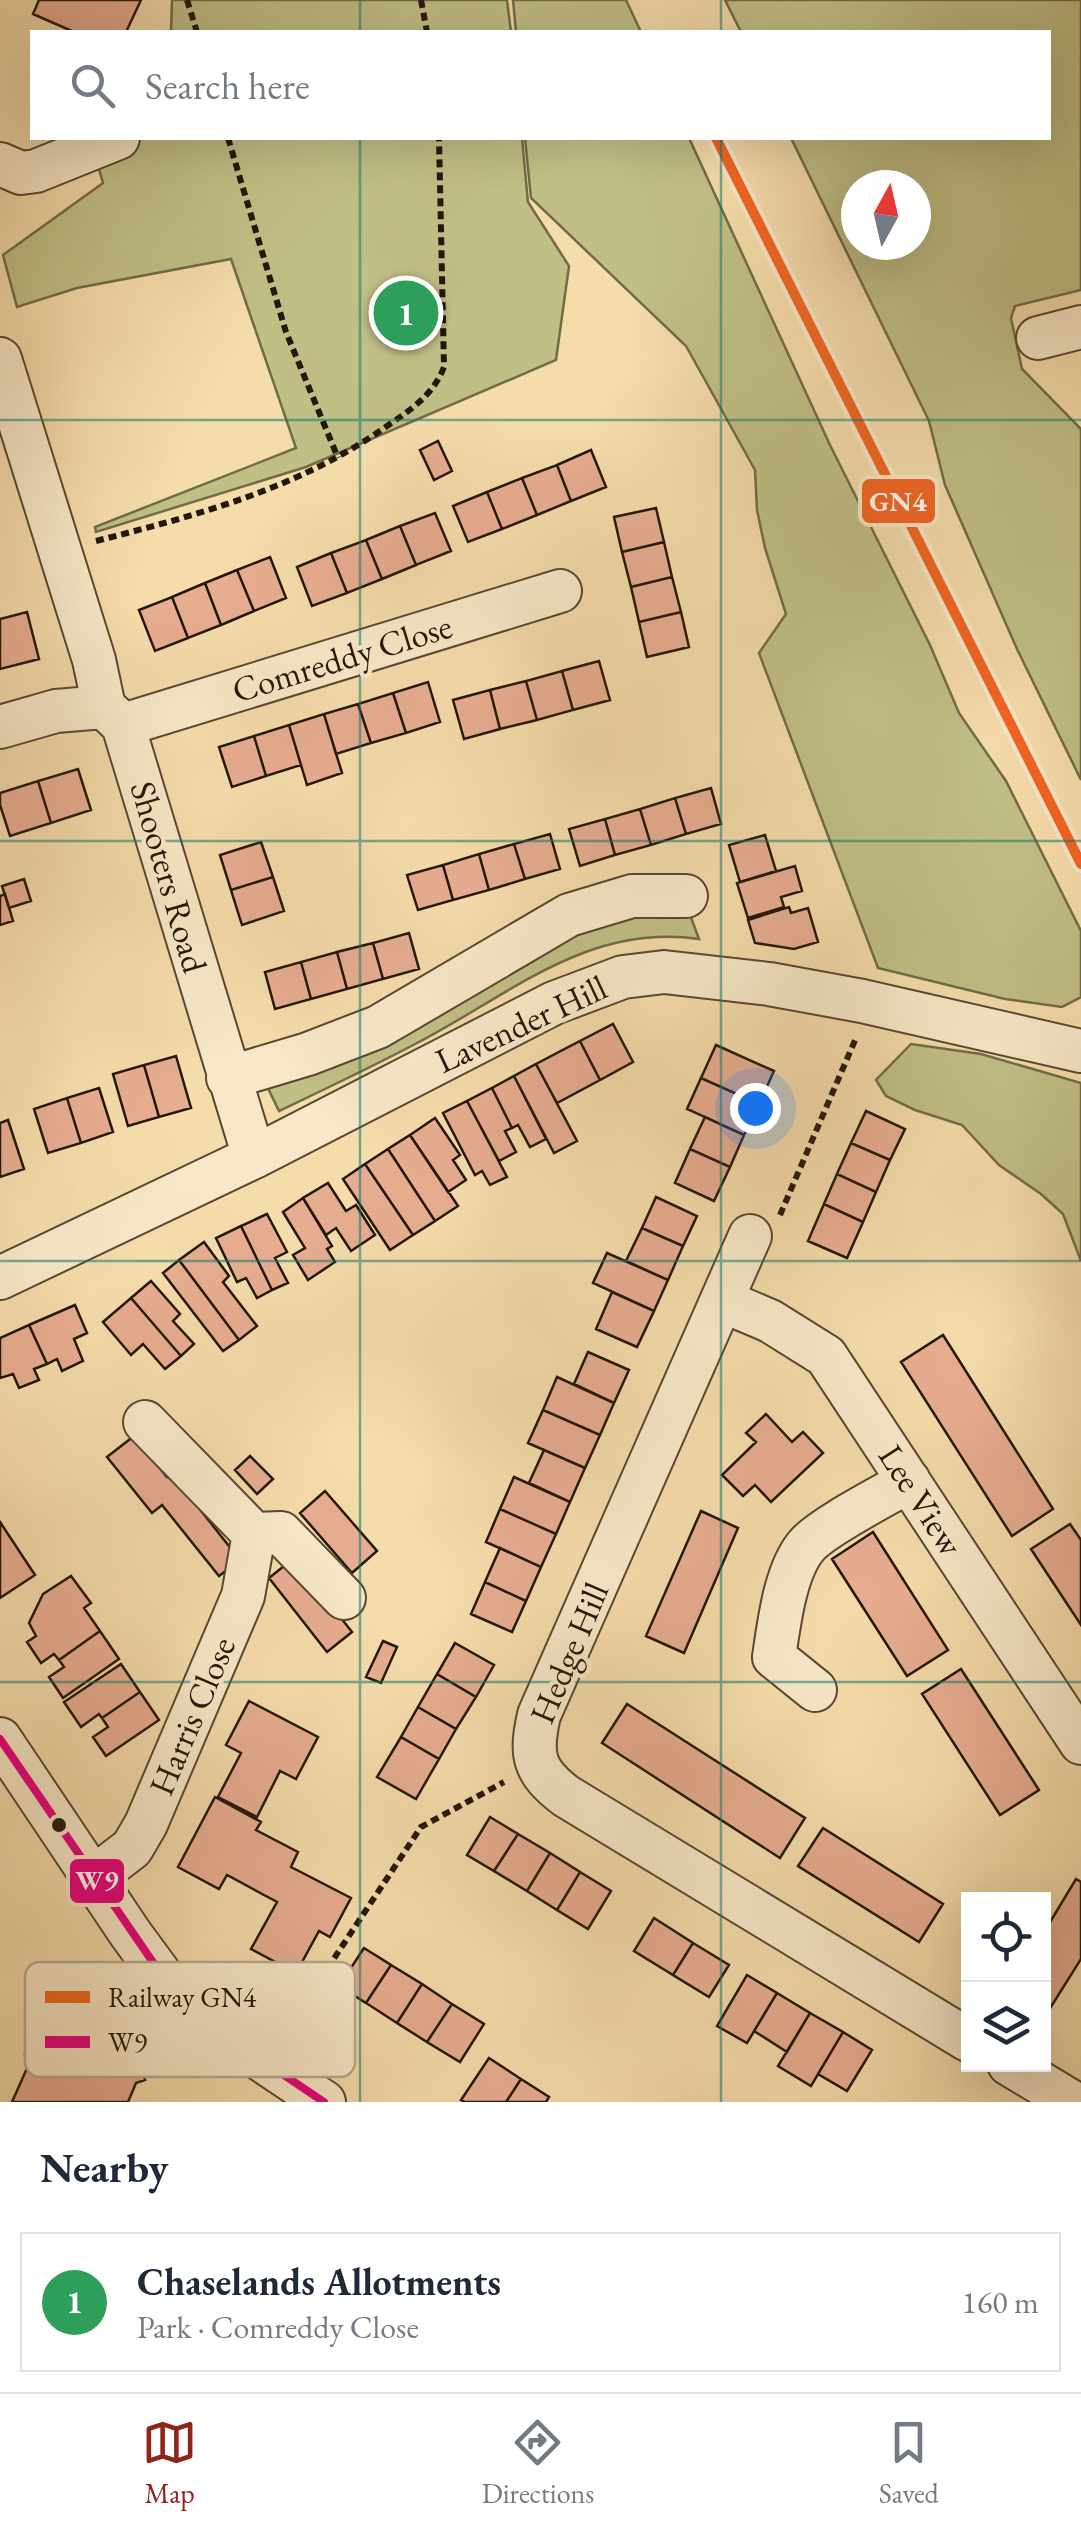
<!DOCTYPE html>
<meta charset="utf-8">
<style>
:root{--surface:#fff;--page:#f6f6f7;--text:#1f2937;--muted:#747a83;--line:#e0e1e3;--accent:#8f2418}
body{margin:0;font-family:"EB Garamond",serif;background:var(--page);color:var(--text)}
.controls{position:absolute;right:30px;bottom:30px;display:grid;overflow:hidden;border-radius:0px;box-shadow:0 10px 40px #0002}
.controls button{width:90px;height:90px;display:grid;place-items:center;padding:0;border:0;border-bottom:2px solid var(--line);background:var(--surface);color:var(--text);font:50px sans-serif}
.compass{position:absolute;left:841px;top:170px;width:90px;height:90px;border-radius:50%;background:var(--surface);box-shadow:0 10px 40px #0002;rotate:8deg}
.you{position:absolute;left:755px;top:1108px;width:35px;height:35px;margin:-25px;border:8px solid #fff;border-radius:50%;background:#1a73e8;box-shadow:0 0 0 15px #1a73e833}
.badge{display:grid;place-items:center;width:65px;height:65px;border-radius:50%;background:var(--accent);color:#fff;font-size:32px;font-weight:700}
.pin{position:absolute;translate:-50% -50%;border:5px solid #fff;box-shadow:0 2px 10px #0006}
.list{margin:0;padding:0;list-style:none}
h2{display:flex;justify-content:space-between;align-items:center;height:130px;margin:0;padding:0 40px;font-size:42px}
h2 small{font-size:32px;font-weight:400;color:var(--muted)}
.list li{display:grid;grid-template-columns:65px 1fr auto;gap:30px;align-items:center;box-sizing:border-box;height:140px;margin:0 20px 20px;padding:0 20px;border:2px solid var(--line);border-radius:0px}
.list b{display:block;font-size:38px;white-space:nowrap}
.list p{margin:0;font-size:32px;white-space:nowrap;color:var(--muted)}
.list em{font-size:32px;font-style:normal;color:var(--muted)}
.icon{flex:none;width:55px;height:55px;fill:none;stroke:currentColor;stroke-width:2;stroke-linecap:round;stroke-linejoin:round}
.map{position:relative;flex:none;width:1081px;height:2102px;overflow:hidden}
.search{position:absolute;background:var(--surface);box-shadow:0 10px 40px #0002;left:30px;right:30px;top:30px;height:110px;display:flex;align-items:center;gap:25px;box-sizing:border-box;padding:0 35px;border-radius:0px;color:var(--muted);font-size:38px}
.sheet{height:290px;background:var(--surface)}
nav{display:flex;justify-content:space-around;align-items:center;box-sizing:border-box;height:140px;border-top:2px solid var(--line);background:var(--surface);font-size:28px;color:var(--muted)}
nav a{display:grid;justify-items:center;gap:5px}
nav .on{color:var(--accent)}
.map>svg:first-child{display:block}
</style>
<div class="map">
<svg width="1081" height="2102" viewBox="0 0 1081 2102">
<rect width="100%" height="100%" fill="#f5dcab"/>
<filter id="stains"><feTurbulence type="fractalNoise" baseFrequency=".002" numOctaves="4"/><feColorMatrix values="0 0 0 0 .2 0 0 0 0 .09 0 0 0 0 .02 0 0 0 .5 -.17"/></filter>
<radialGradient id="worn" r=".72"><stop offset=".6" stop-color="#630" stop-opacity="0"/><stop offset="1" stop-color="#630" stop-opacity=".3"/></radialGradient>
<!-- green -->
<path fill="#c0bf86" stroke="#726b48" stroke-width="2.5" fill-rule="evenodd" d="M172,0H507L511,32H171Z
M513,0H626L641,32H516Z
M725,0H1081V290L1015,306L1011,318L1022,369L1081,429V780L1017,649L945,485L929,421L791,138H1048V32H741ZM856,185H916V245H856Z
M125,138H522L528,202L569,266L556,360L306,467L96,532L95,527L296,448L231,259L77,288L17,307L3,255L103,183L95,156Z
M525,138H689L830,445L930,645L959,713L1006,781L1081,931V997L1062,1007L1005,999L878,968L759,653L786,614L765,548L757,510L755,470L686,346L531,198Z
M689,912L699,939C587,923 510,995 417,1043C372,1067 325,1089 279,1111L266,1084L596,920Z
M911,1044L981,1054L1081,1083V1261L1063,1214L1041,1194L999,1165L962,1125L915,1110L886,1096L876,1080Z"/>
<!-- building -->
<path fill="#e7ad91" stroke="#23170a" stroke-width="2.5" d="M39,0H141L126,32H74L33,14Z
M438,441L452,471L434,480L420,450Z
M591,450L606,487L571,501L557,465Z
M557,465L571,501L537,515L522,478Z
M522,478L537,515L502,529L487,492Z
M487,492L502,529L468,542L453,506Z
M656,508L664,542L622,552L614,517Z
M435,513L451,551L416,565L400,526Z
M400,526L416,565L382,579L366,540Z
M366,540L382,579L347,593L331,553Z
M664,542L672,577L631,587L622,552Z
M331,553L347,593L312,606L297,567Z
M270,557L286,598L254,611L237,570Z
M237,570L254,611L221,625L205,583Z
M672,577L681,612L639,622L631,587Z
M205,583L221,625L188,638L172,597Z
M172,597L188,638L155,651L139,610Z
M27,612L39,659L0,669V619Z
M681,612L689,647L647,657L639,622Z
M599,661L610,700L573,710L562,671Z
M562,671L573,710L537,720L526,681Z
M526,681L537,720L500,729L490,690Z
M428,682L440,722L406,733L393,693Z
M490,690L500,729L464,739L453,700Z
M393,693L406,733L371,743L358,704Z
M358,704L371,743L336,754L324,714Z
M324,714L342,773L307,785L289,725Z
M289,725L301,765L266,776L254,736Z
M254,736L266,776L232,787L219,747Z
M78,769L91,810L51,823L38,781Z
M38,781L51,823L10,836L0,805V793Z
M711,788L721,824L686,834L675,798Z
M675,798L686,834L651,845L640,809Z
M640,809L651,845L615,855L605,819Z
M605,819L615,855L580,866L569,829Z
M550,834L560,869L525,879L514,844Z
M765,835L776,871L740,882L729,845Z
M261,842L273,877L231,890L220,855Z
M514,844L525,879L489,890L479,854Z
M479,854L489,890L453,900L443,865Z
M443,865L453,900L418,910L407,875Z
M795,866L802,891L781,897L784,907L748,918L737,883Z
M273,877L284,911L242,925L231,890Z
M24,879L31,901L9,908L2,886Z
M5,894L13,921L0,925V896Z
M789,907L791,913L808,908L818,942L794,949L755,943L748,920Z
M409,933L419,969L383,979L373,943Z
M373,943L383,979L347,989L337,952Z
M337,952L347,989L311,999L301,962Z
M301,962L311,999L275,1009L265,972Z
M613,1024L633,1062L600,1080L580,1041Z
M580,1041L600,1080L557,1103L536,1064Z
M716,1045L774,1071L759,1104L701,1078Z
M176,1056L191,1108L159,1117L144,1065Z
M536,1064L577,1141L554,1153L514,1076Z
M144,1065L159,1117L128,1126L113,1074Z
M514,1076L546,1139L530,1147L518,1125L512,1128L492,1088Z
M701,1078L759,1104L744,1135L687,1109Z
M99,1088L113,1132L81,1143L67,1098Z
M492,1088L512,1128L505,1131L516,1152L499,1161L467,1101Z
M67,1098L81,1143L48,1153L34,1109Z
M467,1101L507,1177L490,1185L482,1171L475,1175L443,1113Z
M866,1111L905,1129L890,1160L851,1143Z
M705,1117L744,1135L730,1167L690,1149Z
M435,1118L460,1155L453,1160L466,1180L448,1192L410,1135Z
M8,1120L24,1169L0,1177V1123Z
M410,1135L458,1206L435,1221L388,1149Z
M851,1143L890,1160L876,1192L837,1174Z
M388,1149L435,1221L413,1235L365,1164Z
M690,1149L730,1167L714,1201L675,1183Z
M365,1164L413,1235L390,1250L343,1179Z
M837,1174L876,1192L863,1222L824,1204Z
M328,1183L346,1211L356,1205L375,1235L351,1251L336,1228L326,1235L303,1198Z
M656,1197L697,1216L683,1246L642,1228Z
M303,1198L332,1246L327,1249L335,1262L308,1280L293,1255L305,1248L283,1212Z
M824,1204L863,1222L847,1258L808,1241Z
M267,1214L287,1252L275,1258L288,1283L272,1290L241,1226Z
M241,1226L272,1290L257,1298L246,1278L237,1282L216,1238Z
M642,1228L683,1246L668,1280L626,1261Z
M204,1242L229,1276L223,1282L257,1326L239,1340L179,1260Z
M607,1253L668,1280L654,1311L593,1283Z
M179,1260L239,1340L223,1351L163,1273Z
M151,1281L180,1314L173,1321L194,1344L181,1356L131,1298Z
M612,1292L654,1311L637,1347L596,1329Z
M131,1298L181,1356L165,1369L143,1344L131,1355L103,1322Z
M75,1305L87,1333L74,1339L83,1361L62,1371L57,1359L47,1364L29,1325Z
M29,1325L47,1364L34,1369L39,1380L19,1388L13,1374L0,1378V1338Z
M943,1335L1053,1509L1012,1536L901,1362Z
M588,1352L629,1370L614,1403L574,1384Z
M557,1377L614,1403L600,1435L543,1410Z
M543,1410L600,1435L585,1468L528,1443Z
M766,1414L792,1442L803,1432L823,1453L771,1502L755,1485L743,1496L722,1475L756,1442L746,1433Z
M134,1436L167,1477L172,1474L240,1560L219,1576L162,1505L152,1513L107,1457Z
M544,1450L585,1468L570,1502L529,1483Z
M250,1456L273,1479L257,1494L235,1470Z
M514,1477L570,1502L556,1534L500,1509Z
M325,1491L377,1551L352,1573L300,1513Z
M500,1509L556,1534L541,1567L486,1542Z
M701,1511L738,1528L684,1653L646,1636Z
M0,1522L35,1575L0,1598Z
M1070,1524L1081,1540V1625L1031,1549Z
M873,1532L948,1650L907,1676L832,1559Z
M500,1548L541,1567L526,1601L485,1582Z
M294,1558L352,1632L327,1652L269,1578Z
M71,1576L91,1603L84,1608L100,1631L59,1660L54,1654L41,1663L27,1642L36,1636L29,1623L43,1594Z
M485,1582L526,1601L512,1632L471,1614Z
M100,1631L119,1659L63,1698L49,1677L64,1667L59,1660Z
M383,1641L397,1647L381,1683L366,1677Z
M455,1643L494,1665L476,1697L437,1674Z
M121,1664L140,1692L102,1718L99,1714L81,1727L64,1702Z
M961,1669L1039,1790L1000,1815L922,1694Z
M437,1674L476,1697L456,1729L418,1707Z
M140,1692L159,1720L106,1756L93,1737L108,1727L102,1718Z
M249,1701L318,1737L296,1779L280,1771L257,1817L218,1797L241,1753L226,1745Z
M627,1704L805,1818L780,1858L602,1743Z
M418,1707L456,1729L439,1759L401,1737Z
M401,1737L439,1759L416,1799L377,1777Z
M215,1797L261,1822L256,1830L298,1852L291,1867L351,1898L330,1937L319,1931L296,1973L251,1949L277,1902L227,1875L219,1889L178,1867Z
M490,1817L518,1834L494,1871L467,1855Z
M823,1828L943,1904L919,1942L798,1866Z
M518,1834L550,1853L527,1891L494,1871Z
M550,1853L580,1872L557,1910L527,1891Z
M580,1872L611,1891L588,1929L557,1910Z
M1076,1879L1081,1882V1959L1044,2018V1932Z
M654,1918L693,1943L673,1975L634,1951Z
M693,1943L729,1965L709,1997L673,1975Z
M364,1948L391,1965L366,2003L339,1986Z
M391,1965L422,1984L397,2023L366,2003Z
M747,1975L777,1993L747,2043L717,2026Z
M422,1984L452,2004L427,2042L397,2023Z
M777,1993L810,2013L787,2052L754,2031Z
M452,2004L484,2024L460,2062L427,2042Z
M54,2006L92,2023L86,2038L128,2057L137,2054L140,2062L144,2064L142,2069L145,2080L136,2083L128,2102H12L32,2057L25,2054L38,2023L46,2026Z
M810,2013L843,2032L811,2086L778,2066Z
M843,2032L872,2050L847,2091L818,2074Z
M489,2058L521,2079L506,2102H465L461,2100Z
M521,2079L549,2097L546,2102H506Z"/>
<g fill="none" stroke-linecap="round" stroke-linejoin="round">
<defs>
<path id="minor" d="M0,164L21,173L36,171L118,138
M1038,338L1081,327
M0,359L94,660L104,707
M123,725L560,591
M0,727L56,711L104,707L123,725L254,1157
M228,1078L308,1054L378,1027L569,915L632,896H686
M750,1236L539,1715C530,1755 533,1771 566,1796L968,2040
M0,1278L254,1157L554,1003L623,977L664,972L769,984L862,1001L1081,1051
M723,1301L770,1321L826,1356L1081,1743
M145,1422L254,1534L281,1533L344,1598
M815,1690L774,1657C779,1624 785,1569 808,1544C826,1525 884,1496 909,1481
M0,1739L130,1933L174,1993L214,2028L324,2102
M93,1878L132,1848L146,1824L243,1596L254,1534
M1009,2064L1072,2102"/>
</defs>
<!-- minor casing -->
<use href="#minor" stroke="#584832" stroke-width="46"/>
<!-- path -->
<path stroke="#23170a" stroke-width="6" stroke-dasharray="8 5" stroke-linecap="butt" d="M187,0L197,32
M421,0L427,32
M228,138L286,332L338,458
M96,541C198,515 300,488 387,426C412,409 433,395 444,367L439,138
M780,1215L856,1038
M284,2034L421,1827L504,1782"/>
<!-- minor -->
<use href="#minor" stroke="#f8e8c8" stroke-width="42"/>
<defs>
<path id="bus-1" d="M0,1739L174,1993L214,2028L324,2102"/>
</defs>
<!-- bus-1 casing -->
<use href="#bus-1" stroke="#f8e8c8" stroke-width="15"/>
<!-- bus-1 -->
<use href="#bus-1" stroke="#e5007d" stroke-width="8"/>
<defs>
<path id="rail-1" d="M716,138L1081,864"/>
</defs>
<!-- rail-1 casing -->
<use href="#rail-1" stroke="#f8e8c8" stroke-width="18"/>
<!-- rail-1 -->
<use href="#rail-1" stroke="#f26522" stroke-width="10"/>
</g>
<!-- grid -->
<path fill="none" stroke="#0f766e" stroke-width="2.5" stroke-opacity="0.55" d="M360,0V32M721,0V32M360,138V2102M721,138V2102M0,420H1081M0,841H1081M0,1261H1081M0,1682H1081"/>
<!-- markers -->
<circle fill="#23170a" stroke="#f8e8c8" stroke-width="4" cx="59" cy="1825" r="9"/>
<g text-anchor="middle" stroke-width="9" stroke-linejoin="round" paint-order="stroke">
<!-- street labels -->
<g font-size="35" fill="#23170a" stroke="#f8e8c8">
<text transform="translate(342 658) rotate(-17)" y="12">Comreddy Close</text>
<text transform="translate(169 877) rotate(74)" y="12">Shooters Road</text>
<text transform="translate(521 1024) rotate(-25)" y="12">Lavender Hill</text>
<text transform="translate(921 1500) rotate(57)" y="12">Lee View</text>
<text transform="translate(569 1653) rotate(-67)" y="12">Hedge Hill</text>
<text transform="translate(192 1716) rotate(-67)" y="12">Harris Close</text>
</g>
</g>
<!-- legend -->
<rect x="25" y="1962" width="330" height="115" rx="15" fill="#f8e8c8" stroke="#b8a98f" stroke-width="2.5"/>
<rect x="45" y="1991" width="45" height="12" fill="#f26522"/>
<rect x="45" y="2036" width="45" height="12" fill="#e5007d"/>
<g font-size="28" fill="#23170a">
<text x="108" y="2007">Railway GN4</text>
<text x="108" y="2052">W9</text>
</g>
<g stroke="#f8e8c8" stroke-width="4">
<rect x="860" y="477" width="77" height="48" rx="10" fill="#f26522"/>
<rect x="68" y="1857" width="58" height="48" rx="10" fill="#e5007d"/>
</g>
<g font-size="28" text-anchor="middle" font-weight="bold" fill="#fff">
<text x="898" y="511">GN4</text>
<text x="97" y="1890">W9</text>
</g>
<rect width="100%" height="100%" filter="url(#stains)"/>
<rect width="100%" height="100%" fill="url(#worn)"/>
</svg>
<div class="controls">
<button><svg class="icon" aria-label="locate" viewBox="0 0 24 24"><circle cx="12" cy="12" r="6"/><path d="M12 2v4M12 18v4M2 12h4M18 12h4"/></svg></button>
<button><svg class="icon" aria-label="layers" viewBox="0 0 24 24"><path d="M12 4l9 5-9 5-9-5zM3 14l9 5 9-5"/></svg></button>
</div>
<svg class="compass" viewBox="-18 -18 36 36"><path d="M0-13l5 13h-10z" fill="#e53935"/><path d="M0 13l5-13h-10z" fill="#747a83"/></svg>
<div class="you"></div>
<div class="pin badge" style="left:406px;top:313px;background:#2e9e5b">1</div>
<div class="search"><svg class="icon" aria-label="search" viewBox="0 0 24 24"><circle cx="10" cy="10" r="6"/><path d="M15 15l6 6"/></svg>Search here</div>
</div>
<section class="sheet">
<h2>Nearby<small></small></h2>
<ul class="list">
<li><span class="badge" style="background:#2e9e5b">1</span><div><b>Chaselands Allotments</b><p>Park · Comreddy Close</p></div><em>160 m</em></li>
</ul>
</section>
<nav>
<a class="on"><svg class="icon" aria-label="map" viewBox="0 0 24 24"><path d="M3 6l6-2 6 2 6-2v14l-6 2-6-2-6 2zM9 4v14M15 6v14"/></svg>Map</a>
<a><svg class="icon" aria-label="directions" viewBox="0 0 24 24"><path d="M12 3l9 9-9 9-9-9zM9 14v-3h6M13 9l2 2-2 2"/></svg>Directions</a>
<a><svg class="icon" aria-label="saved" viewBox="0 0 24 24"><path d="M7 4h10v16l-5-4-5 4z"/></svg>Saved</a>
</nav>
